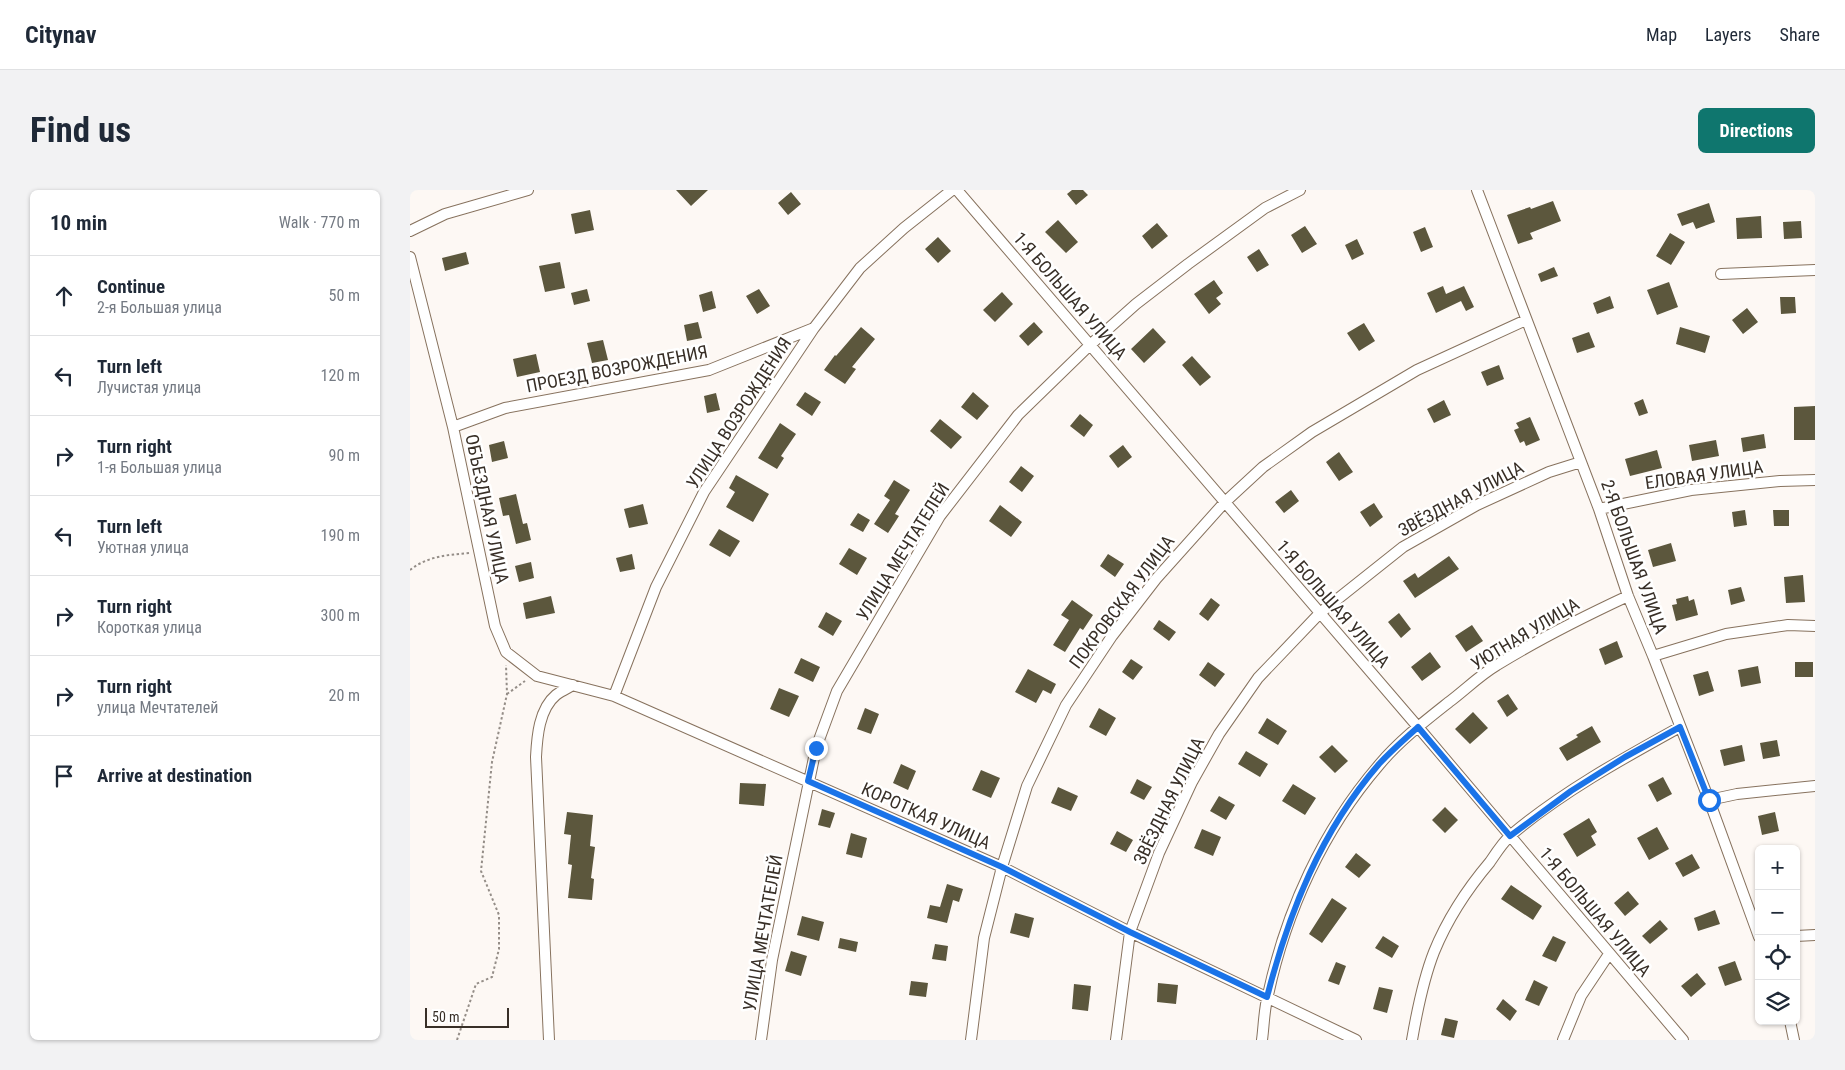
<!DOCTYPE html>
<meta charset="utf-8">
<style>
:root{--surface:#fff;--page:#f2f2f3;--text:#1f2937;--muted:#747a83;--line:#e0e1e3;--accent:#0f766e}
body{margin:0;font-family:"Roboto Condensed",sans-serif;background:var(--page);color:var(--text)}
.controls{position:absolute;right:15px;bottom:15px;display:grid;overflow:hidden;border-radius:8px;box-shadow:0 1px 4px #0004}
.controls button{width:45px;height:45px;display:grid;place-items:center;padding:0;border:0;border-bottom:1px solid var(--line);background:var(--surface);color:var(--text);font:25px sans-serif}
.scale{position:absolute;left:15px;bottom:12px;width:84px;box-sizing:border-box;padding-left:5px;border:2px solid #382f27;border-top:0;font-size:14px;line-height:18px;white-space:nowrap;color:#382f27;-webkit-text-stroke:4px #fff;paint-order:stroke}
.stop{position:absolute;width:15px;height:15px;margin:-11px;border:4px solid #1a73e8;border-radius:50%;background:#fff}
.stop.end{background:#1a73e8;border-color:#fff;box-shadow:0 1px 5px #0008}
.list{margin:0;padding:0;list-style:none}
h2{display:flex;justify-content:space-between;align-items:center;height:65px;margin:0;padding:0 20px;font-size:21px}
h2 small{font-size:16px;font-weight:400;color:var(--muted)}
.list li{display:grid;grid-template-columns:32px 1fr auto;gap:15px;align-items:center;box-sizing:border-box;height:80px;padding:0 20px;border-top:1px solid var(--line)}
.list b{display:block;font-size:19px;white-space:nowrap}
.list p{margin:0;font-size:16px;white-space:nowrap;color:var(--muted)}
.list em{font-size:16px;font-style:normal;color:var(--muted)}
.icon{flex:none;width:28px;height:28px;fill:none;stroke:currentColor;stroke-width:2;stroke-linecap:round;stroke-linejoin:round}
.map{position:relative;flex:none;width:1405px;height:850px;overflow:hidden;border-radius:8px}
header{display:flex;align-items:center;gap:30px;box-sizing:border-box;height:70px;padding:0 25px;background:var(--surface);border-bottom:1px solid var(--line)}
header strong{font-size:24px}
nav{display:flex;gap:28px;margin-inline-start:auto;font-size:18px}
.intro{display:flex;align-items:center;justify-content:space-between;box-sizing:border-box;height:120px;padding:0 30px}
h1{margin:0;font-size:35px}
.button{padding:12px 22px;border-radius:8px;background:var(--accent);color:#fff;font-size:18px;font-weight:700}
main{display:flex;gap:30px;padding:0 30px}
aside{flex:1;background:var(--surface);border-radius:8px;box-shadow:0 1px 4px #0004}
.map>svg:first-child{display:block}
</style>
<header>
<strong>Citynav</strong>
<nav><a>Map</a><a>Layers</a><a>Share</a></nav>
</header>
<div class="intro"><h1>Find us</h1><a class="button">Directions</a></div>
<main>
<aside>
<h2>10 min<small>Walk · 770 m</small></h2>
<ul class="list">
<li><svg class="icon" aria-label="ahead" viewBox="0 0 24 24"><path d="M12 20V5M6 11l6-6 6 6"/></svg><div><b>Continue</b><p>2-я Большая улица</p></div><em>50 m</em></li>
<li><svg class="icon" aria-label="left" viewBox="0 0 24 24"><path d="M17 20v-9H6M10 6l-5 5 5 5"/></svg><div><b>Turn left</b><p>Лучистая улица</p></div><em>120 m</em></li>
<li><svg class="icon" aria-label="right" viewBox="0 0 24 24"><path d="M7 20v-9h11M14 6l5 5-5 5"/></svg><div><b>Turn right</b><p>1-я Большая улица</p></div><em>90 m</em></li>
<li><svg class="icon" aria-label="left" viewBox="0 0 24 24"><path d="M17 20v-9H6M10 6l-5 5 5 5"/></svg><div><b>Turn left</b><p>Уютная улица</p></div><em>190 m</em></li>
<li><svg class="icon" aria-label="right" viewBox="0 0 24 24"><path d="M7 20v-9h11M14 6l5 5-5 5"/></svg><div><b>Turn right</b><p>Короткая улица</p></div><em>300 m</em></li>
<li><svg class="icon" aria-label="right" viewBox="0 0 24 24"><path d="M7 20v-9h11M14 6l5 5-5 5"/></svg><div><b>Turn right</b><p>улица Мечтателей</p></div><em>20 m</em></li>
<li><svg class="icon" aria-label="arrive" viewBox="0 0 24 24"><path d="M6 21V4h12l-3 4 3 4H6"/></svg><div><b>Arrive at destination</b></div></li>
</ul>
</aside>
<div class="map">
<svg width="1405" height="850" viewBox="0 0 1405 850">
<rect width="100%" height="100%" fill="#fdf8f4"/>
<!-- building -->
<path fill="#5c573d" d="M266,0H298L281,16Z
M662,0H673L678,5L666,15L657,4Z
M381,2L391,14L378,25L368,13Z
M1143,11L1151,31L1120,43L1123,49L1108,54L1097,25L1120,17L1121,19Z
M1299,13L1305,32L1286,39L1283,32L1272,36L1267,24Z
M180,20L184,40L165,44L161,24Z
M1351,26L1352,48L1327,49L1326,28Z
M648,30L668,52L656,63L635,42Z
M1391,31L1392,48L1374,49L1373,32Z
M747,33L758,46L742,59L732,46Z
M895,36L907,54L892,63L881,45Z
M1015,37L1023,57L1011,62L1003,42Z
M1260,43L1275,52L1261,75L1246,66Z
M528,47L541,61L528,73L515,59Z
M947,49L954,64L942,70L935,55Z
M849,59L859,75L847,82L837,67Z
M56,62L59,74L35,81L32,68Z
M150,72L155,98L135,102L129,76Z
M1144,77L1148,86L1131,92L1128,84Z
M804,90L813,103L806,108L811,114L799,124L784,104Z
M1259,92L1268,117L1247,125L1237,100Z
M1033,96L1036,104L1054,96L1064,117L1056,121L1051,111L1026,123L1017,103Z
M177,99L180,111L164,115L161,103Z
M349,99L360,116L347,124L336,106Z
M302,101L306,118L293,122L289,105Z
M592,102L603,114L585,132L573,120Z
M1200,106L1204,118L1187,124L1183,113Z
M1370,107H1385L1386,123L1371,124Z
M1337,118L1348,132L1333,144L1322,130Z
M288,132L292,148L277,151L274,135Z
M624,132L633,142L618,156L609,146Z
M954,133L965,151L949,161L937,143Z
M451,137L465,149L442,177L446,179L435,194L414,180L425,165L426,166Z
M1270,137L1300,146L1295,163L1266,154Z
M743,138L756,152L734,173L721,159Z
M1179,142L1185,157L1167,163L1162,148Z
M193,150L198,170L182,173L177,153Z
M126,164L130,182L107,187L103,169Z
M782,166L801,187L790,196L772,175Z
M1089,175L1094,189L1077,196L1071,182Z
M395,202L411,212L402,226L386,215Z
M563,202L579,216L567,230L551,217Z
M306,203L310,220L297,223L294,206Z
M1233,209L1238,223L1229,226L1224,213Z
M1034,210L1041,225L1024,233L1017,219Z
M1405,216V250H1384V217Z
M670,224L683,235L674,247L660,236Z
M1120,227L1130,250L1116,256L1114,251L1110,253L1104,240L1109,238L1106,233Z
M530,229L552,247L541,259L520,241Z
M370,233L386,244L371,266L374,268L367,279L348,268Z
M1354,244L1356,258L1333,262L1331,248Z
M1306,250L1309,266L1282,271L1279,255Z
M94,251L98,268L82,272L79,255Z
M713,255L722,267L708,278L699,266Z
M1247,260L1252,278L1220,286L1215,269Z
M929,262L943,282L929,291L916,272Z
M611,276L624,286L612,302L599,292Z
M326,285L359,304L343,332L316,317L325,302L319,298Z
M484,290L500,300L485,324L489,326L478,343L464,334L480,310L474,306Z
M881,300L889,311L874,323L865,312Z
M106,304L113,334L117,333L121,350L106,354L99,325L93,326L89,308Z
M964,313L973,327L960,337L950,322Z
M233,314L238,334L219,338L214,319Z
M590,315L612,332L601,347L579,331Z
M1335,320L1337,335L1324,337L1322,322Z
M1363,320H1379V336H1364Z
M448,323L460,330L453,342L440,335Z
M309,339L330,351L320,367L299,355Z
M1261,353L1266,371L1243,377L1238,360Z
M439,358L457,368L447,385L429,374Z
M222,364L225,379L210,382L206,368Z
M698,364L714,374L705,387L690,376Z
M1039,366L1049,379L1005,408L993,391L1005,383L1008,388Z
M121,372L124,388L109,392L105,376Z
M1393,385L1395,412L1376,413L1374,387Z
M1331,397L1335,411L1321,415L1318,400Z
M141,406L145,423L116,429L113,413Z
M1278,406L1279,411L1284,409L1288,425L1266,431L1262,415L1267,414L1266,409Z
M801,408L810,415L798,431L789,424Z
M662,410L683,425L673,440L670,438L655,462L643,455L659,430L651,425Z
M416,422L432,431L423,446L408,437Z
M989,423L1001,439L991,448L978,432Z
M749,430L766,442L759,451L743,439Z
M1062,435L1073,451L1056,462L1045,446Z
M1207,451L1213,467L1195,475L1189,459Z
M1020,462L1031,477L1012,491L1001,477Z
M391,468L410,477L403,492L384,483Z
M721,469L733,477L723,490L712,482Z
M798,472L815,484L805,497L789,485Z
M1385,472H1403V487H1385Z
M1348,476L1351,493L1331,497L1328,480Z
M618,479L646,494L641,504L633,500L626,513L605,502Z
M1298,481L1304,501L1289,506L1283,485Z
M369,498L389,506L379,527L360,519Z
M1098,504L1108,519L1097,527L1087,511Z
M455,518L469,524L461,544L447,539Z
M689,518L706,528L696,546L679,537Z
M1063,522L1078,538L1060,554L1045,539Z
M857,528L877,541L868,555L848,543Z
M1182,536L1191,552L1157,571L1149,558L1168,547L1166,545Z
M1367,550L1370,566L1353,569L1350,553Z
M922,555L938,571L925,583L909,567Z
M1332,555L1335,571L1314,576L1310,560Z
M836,561L858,574L850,587L828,574Z
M491,574L506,581L498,600L483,593Z
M571,580L590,588L581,608L562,600Z
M1253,587L1262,604L1247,612L1238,595Z
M727,589L742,597L734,610L720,603Z
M330,593L356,594L354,616L329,614Z
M883,594L906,608L895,625L872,611Z
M648,597L668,606L661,621L641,613Z
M809,606L825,615L816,630L800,621Z
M1035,617L1048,630L1035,643L1022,630Z
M412,619L425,623L420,638L408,635Z
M157,622L183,625L180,656L185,657L181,688L184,689L182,710L158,708L162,675L158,674L161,645L154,644Z
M1365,622L1369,641L1352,645L1348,626Z
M1179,628L1187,642L1181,646L1186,655L1167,667L1153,644Z
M1247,637L1259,659L1239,670L1227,648Z
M792,639L811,647L803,666L784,658Z
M707,641L723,650L716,662L700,654Z
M441,643L457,648L452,668L436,664Z
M946,663L961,675L949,688L935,677Z
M1282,664L1290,678L1273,687L1265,673Z
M537,694L553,699L549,712L543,710L537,733L517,728L520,715L530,717Z
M1101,695L1132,716L1123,730L1091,709Z
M1218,701L1229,714L1215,726L1204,713Z
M922,708L937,718L912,753L899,744Z
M1305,720L1310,734L1288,741L1284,728Z
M605,723L624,728L619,748L600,743Z
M392,726L414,732L409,751L387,745Z
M1250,730L1258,739L1240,754L1232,746Z
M973,746L989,756L982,768L965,758Z
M1143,746L1156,752L1146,772L1132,766Z
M430,748L448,752L446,762L428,758Z
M525,754L538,756L536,771L522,769Z
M381,761L397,766L391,786L375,781Z
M1325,771L1332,790L1315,796L1308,777Z
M926,772L936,776L929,795L918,791Z
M1287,783L1296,794L1281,807L1271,796Z
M1124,790L1138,797L1129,816L1115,810Z
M501,791L518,793L516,807L499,805Z
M748,793L768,795L766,814L747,812Z
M664,794L681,796L678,821L662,819Z
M969,797L983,800L977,823L963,819Z
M1093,809L1107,821L1100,831L1086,819Z
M1035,828L1048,831L1044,848L1031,845Z"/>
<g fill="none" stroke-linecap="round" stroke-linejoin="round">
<defs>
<path id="minor" d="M547,0L1008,537L1273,850
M1067,0L1189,319L1218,406L1243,466L1299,610L1349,747
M0,41L35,24L118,0
M0,67L43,237L85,436L96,462L127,486L204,506L592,677L720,742L946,850
M1311,84L1405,80
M43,237L95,218L299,180L404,138
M1189,319L1281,300L1370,291L1405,290
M1243,466L1316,444L1378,435L1405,436
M204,506L246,397L294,302L404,138L450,78L494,38L542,0
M1299,610L1327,604L1405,596
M1386,746L1405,745
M1380,831L1384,850
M139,850L126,567C127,547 129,519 146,505C151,501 158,498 163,495
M351,850L362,770L406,558L427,501L530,326L608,225L680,155L726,114L778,74L855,18L890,0
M561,850L574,748L592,677L617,596L656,515L702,446L746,389L814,313L853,277L902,242L1007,180L1116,130
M706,850L720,742L749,663L782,592L809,544L848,488L910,423L993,357L1067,315L1139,282L1171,272
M852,850C854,835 854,819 858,805C876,721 913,640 969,575C989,551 1015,531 1039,512C1055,500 1070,485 1087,475C1129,449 1173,427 1218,406
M1002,850C1007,821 1013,790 1024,762C1037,730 1058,698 1080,672C1086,663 1093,652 1101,645C1152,602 1212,569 1270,537
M1153,850L1171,806L1199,764"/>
</defs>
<!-- minor casing -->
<use href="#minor" stroke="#87725e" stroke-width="12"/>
<!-- path -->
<path stroke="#958e88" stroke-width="2" stroke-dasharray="2.5 2.5" stroke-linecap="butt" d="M0,380C18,366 37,365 59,363
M97,504L115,491
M47,850L66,794L82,787L89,759V725L71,681L82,572L97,504L96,475"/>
<!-- minor -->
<use href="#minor" stroke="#fff" stroke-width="10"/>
</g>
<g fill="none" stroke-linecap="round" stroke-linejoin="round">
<!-- route -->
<path stroke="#1a73e8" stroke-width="6" d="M406,558L398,591L592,677L720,742L857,807C879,722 911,641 969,574C981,561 995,549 1008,537L1100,646L1161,601L1215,567L1270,537L1299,610"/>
</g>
<g text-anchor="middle" stroke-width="5" stroke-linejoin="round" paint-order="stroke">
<!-- street labels -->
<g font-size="18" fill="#382f27" stroke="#fff">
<text transform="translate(660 106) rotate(49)" y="6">1-Я БОЛЬШАЯ УЛИЦА</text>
<text transform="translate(207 179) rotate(-11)" y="6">ПРОЕЗД ВОЗРОЖДЕНИЯ</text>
<text transform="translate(329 223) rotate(-57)" y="6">УЛИЦА ВОЗРОЖДЕНИЯ</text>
<text transform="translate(1294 285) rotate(-8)" y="6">ЕЛОВАЯ УЛИЦА</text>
<text transform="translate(1051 309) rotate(-28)" y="6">ЗВЁЗДНАЯ УЛИЦА</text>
<text transform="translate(77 319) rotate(78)" y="6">ОБЪЕЗДНАЯ УЛИЦА</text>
<text transform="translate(493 362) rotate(-58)" y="6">УЛИЦА МЕЧТАТЕЛЕЙ</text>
<text transform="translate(1224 367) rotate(70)" y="6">2-Я БОЛЬШАЯ УЛИЦА</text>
<text transform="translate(712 412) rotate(-53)" y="6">ПОКРОВСКАЯ УЛИЦА</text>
<text transform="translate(923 414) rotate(49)" y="6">1-Я БОЛЬШАЯ УЛИЦА</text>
<text transform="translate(1115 444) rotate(-31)" y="6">УЮТНАЯ УЛИЦА</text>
<text transform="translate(759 611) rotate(-64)" y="6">ЗВЁЗДНАЯ УЛИЦА</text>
<text transform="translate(516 626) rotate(24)" y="6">КОРОТКАЯ УЛИЦА</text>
<text transform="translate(1185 722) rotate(50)" y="6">1-Я БОЛЬШАЯ УЛИЦА</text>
<text transform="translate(353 743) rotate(-80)" y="6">УЛИЦА МЕЧТАТЕЛЕЙ</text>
</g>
</g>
</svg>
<div class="controls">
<button>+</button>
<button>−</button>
<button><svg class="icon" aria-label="locate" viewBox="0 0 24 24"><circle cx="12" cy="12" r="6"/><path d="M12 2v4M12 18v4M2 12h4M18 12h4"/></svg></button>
<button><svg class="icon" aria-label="layers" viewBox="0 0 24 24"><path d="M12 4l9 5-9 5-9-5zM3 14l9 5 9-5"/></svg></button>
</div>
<div class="scale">50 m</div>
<div class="stop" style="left:1299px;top:610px"></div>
<div class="stop end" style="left:406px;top:558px"></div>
</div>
</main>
